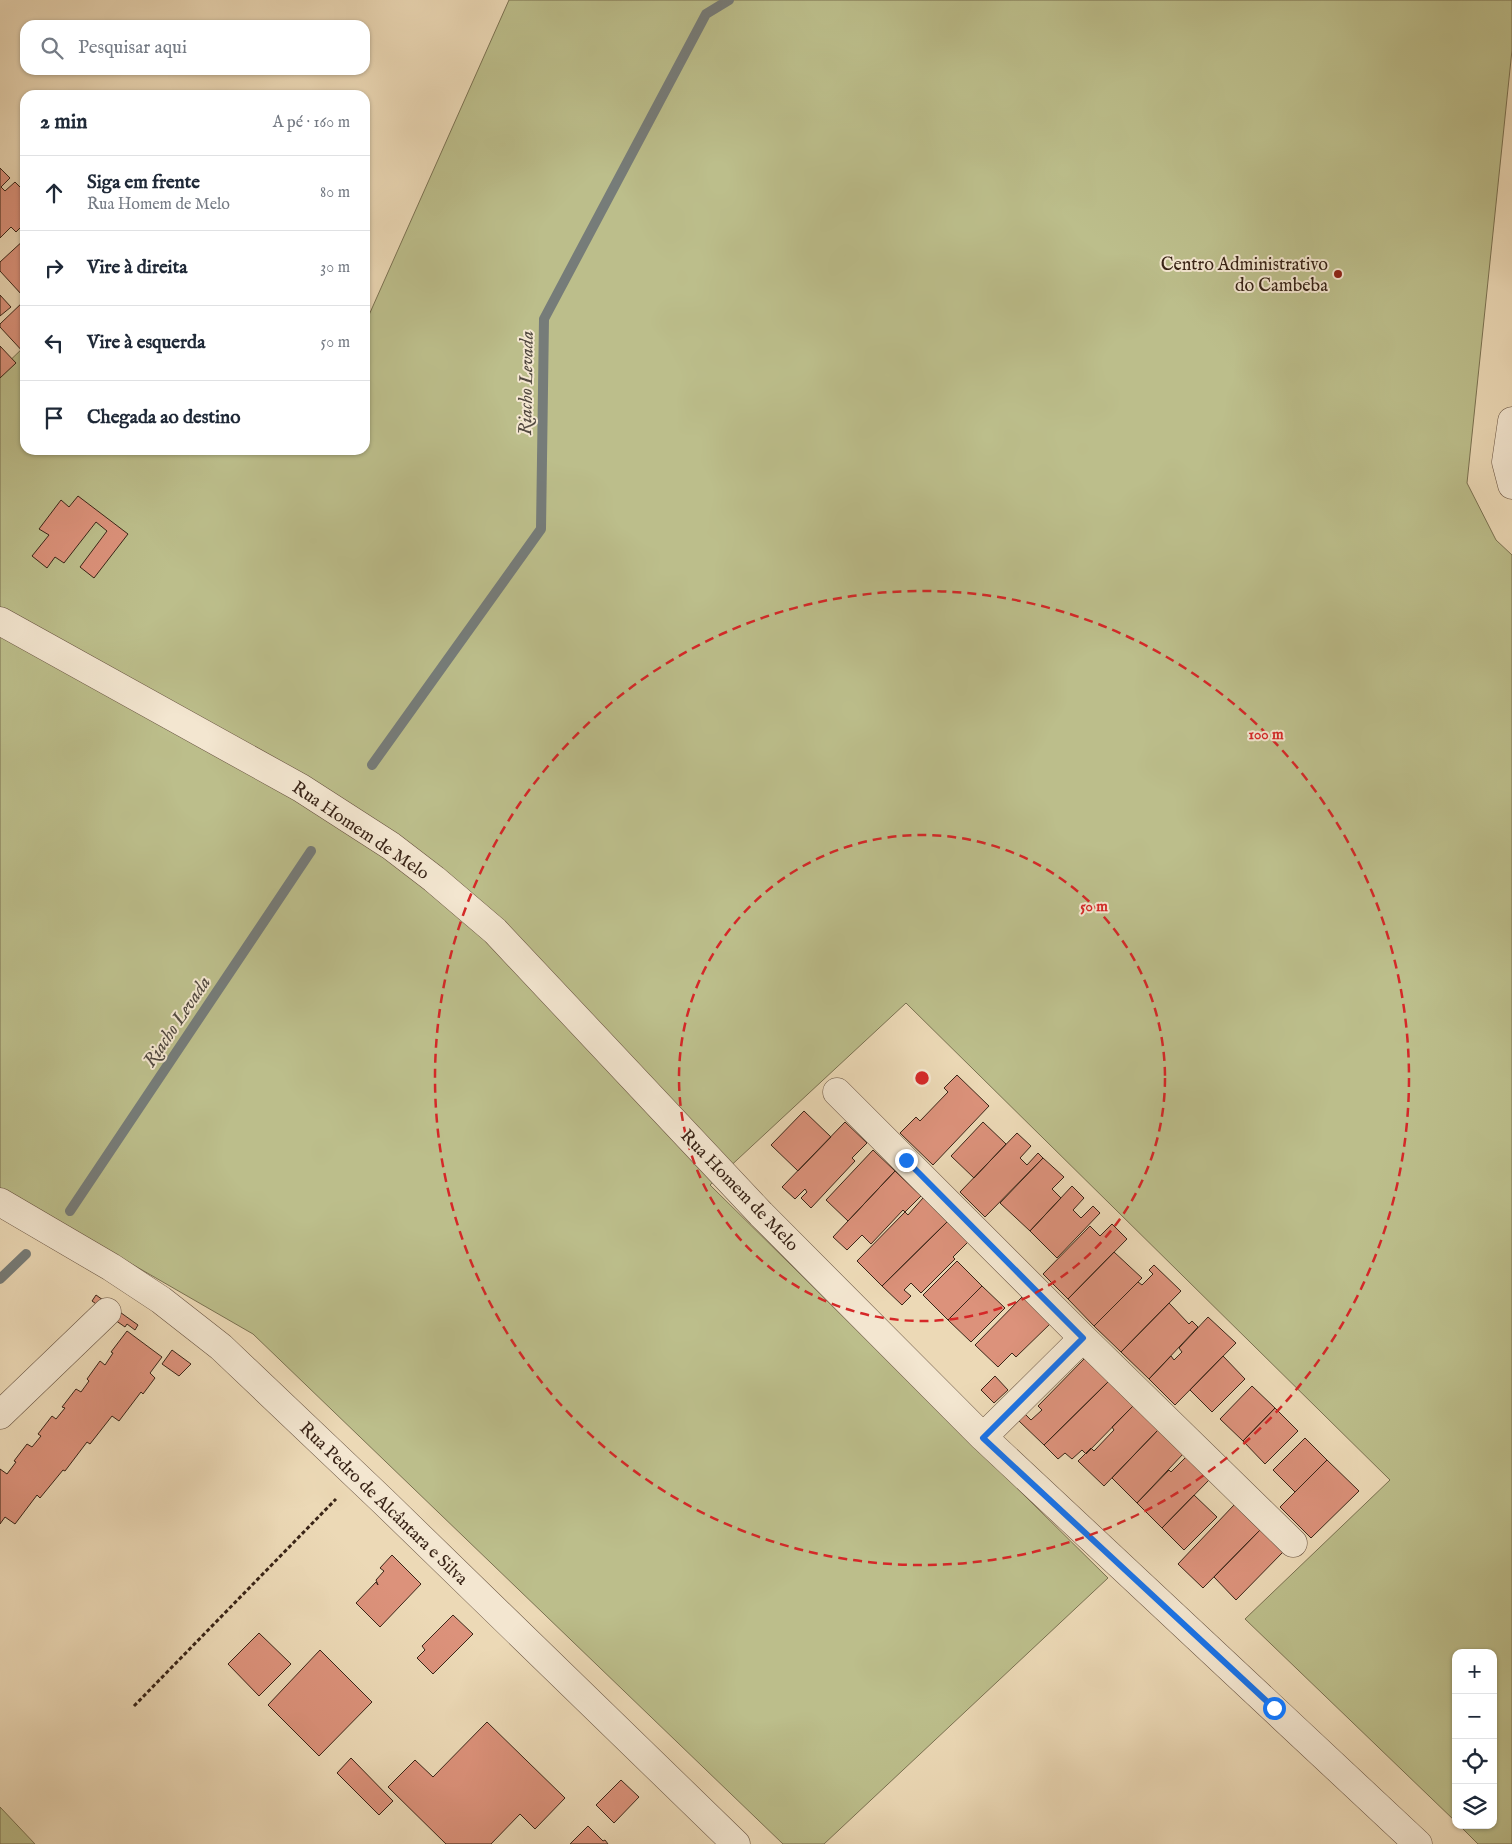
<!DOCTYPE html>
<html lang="pt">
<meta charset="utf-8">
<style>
:root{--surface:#fff;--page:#f6f6f7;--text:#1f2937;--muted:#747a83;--line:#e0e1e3}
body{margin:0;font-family:"IM FELL English",serif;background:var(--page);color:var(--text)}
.controls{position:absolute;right:15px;bottom:15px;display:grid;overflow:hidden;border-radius:10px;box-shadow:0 1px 4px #0004}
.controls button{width:45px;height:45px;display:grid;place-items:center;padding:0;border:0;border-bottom:1px solid var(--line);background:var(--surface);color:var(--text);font:25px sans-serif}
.stop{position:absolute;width:15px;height:15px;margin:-11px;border:4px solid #1a73e8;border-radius:50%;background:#fff}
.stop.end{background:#1a73e8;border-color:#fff;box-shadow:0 1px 5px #0008}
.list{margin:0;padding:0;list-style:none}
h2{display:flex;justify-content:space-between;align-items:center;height:65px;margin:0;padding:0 20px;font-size:21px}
h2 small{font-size:16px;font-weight:400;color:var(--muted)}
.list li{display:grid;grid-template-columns:32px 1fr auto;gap:15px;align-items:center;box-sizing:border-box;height:75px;padding:0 20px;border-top:1px solid var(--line)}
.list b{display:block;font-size:19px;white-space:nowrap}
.list p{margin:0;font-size:16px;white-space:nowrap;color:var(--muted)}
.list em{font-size:16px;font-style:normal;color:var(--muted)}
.icon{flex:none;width:28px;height:28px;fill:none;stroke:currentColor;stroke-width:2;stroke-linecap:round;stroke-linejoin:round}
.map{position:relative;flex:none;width:1512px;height:1844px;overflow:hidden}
.search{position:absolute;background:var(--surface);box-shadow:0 1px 4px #0004;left:20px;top:20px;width:350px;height:55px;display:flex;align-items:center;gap:12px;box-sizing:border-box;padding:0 18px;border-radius:15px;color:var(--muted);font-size:19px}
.panel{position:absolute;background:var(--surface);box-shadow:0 1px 4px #0004;left:20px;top:90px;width:350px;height:365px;border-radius:15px}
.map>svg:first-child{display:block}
</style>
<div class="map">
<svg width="1512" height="1844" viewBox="0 0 1512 1844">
<rect width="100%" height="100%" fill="#ecd9b6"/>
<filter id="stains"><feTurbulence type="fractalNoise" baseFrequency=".004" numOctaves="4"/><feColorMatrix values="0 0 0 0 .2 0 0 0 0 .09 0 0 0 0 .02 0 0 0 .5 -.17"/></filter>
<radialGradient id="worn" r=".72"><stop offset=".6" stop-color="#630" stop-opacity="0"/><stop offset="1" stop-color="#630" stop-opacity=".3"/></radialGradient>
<!-- green -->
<path fill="#bcbe8b" stroke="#7a7151" d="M509,0H1512V50L1467,483L1496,540L1512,555V1844H1478L1459,1825H1493V1653H1456V1822L1245,1619L1390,1480L906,1003L710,1185L1108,1578L824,1844H783L253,1334L0,1188V370L25,346V450H365V324Z
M0,1807L35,1844H0Z"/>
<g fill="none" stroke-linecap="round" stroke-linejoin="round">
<!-- stream -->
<path stroke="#767c79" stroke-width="10" d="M372,765L541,529L544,319L706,14L729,0
M70,1211L311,851
M0,1279L26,1254"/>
</g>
<!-- building -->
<path fill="#dc927b" stroke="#392417" d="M0,168L10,178L1,187L5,191L15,182L25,192V223L16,232L11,227L0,238Z
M25,239V293L22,295L0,271V262Z
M0,295L11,307L0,316Z
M25,300V354L0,327V324Z
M0,346L16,363L0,378Z
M78,496L128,534L94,578L80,567L107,531L96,522L64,563L55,557L47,568L32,556L49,535L39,529L61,500L69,507Z
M957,1075L989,1106L933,1165L900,1133L916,1117L920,1121L948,1092L944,1088Z
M804,1111L831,1137L798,1171L771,1145Z
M845,1122L867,1143L852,1158L855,1161L811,1208L801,1198L807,1192L805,1189L795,1199L782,1187Z
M983,1122L1006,1144L974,1178L951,1156Z
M1017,1133L1031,1146L1020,1158L1027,1165L1038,1153L1043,1158L985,1217L960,1192Z
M873,1150L895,1171L848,1221L826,1200Z
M1043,1158L1064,1177L1052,1189L1061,1198L1030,1231L1000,1203Z
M895,1171L921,1196L905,1212L903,1210L871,1244L862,1235L847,1250L833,1237Z
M1072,1186L1084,1198L1073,1210L1081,1218L1093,1206L1100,1213L1057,1258L1030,1231Z
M923,1198L947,1222L882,1286L857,1261L905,1212L908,1215Z
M947,1222L968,1242L953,1257L955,1259L921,1293L911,1283L904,1290L911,1296L902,1305L882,1286Z
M1112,1224L1127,1239L1068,1299L1043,1274L1090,1226L1100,1236Z
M1114,1252L1142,1278L1094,1326L1068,1299Z
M957,1261L982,1286L948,1320L923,1295Z
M1154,1265L1181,1291L1121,1352L1094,1326L1138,1282L1142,1285L1153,1274L1149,1270Z
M982,1286L1005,1308L971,1342L948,1320Z
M96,1295L138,1325L135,1330L127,1324L125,1327L115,1320L116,1318L92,1301Z
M1023,1296L1051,1323L1016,1357L1012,1353L998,1367L975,1345Z
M1169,1303L1189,1324L1192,1321L1198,1327L1149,1379L1121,1352Z
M1208,1317L1236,1343L1175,1405L1149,1379L1171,1356L1174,1360L1182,1352L1179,1348Z
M127,1331L162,1357L150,1373L155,1378L143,1394L141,1392L119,1421L112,1416L90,1444L87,1442L65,1471L63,1470L40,1498L37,1495L15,1524L5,1517L0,1524V1469L7,1474L16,1462L14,1461L27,1444L32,1447L41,1436L38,1434L52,1416L56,1419L65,1408L62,1407L76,1389L81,1392L89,1381L87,1379L100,1361L105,1365L113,1353L111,1352Z
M172,1350L191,1364L179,1376L162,1364Z
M1223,1356L1245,1379L1212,1412L1190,1390Z
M1085,1358L1109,1381L1044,1445L1019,1421L1025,1414L1031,1420L1042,1410L1038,1406Z
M995,1376L1008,1390L994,1403L981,1390Z
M1109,1381L1134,1405L1086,1454L1082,1450L1072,1459L1065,1453L1058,1459L1044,1445Z
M1252,1386L1275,1408L1243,1441L1220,1419Z
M1134,1405L1158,1430L1104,1486L1078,1461L1091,1448L1094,1451L1114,1430L1112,1427Z
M1275,1408L1298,1431L1265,1464L1243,1441Z
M1158,1430L1183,1454L1137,1503L1112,1478Z
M1305,1438L1327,1460L1295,1492L1273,1470Z
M1186,1457L1209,1480L1162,1528L1137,1503L1169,1470L1171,1472Z
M1327,1460L1359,1491L1311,1538L1280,1507Z
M1194,1495L1217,1517L1184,1550L1162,1528Z
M1234,1505L1260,1530L1203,1588L1178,1564Z
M1260,1530L1283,1552L1236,1600L1214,1577Z
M392,1555L421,1584L380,1627L356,1603L376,1582L378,1585L376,1580L384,1571L380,1568Z
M453,1615L473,1634L433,1674L417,1658L425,1650L422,1646Z
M259,1633L291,1664L259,1696L228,1664Z
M320,1650L372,1702L319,1756L268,1705Z
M487,1722L565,1798L535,1829L520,1814L491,1844H446L388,1787L415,1760L433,1777Z
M351,1758L393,1801L379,1815L337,1773Z
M621,1780L639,1797L614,1823L596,1805Z
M588,1826L603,1841L605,1840L608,1844H570Z"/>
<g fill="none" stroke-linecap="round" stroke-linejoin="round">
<defs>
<path id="minor" d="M1512,421L1506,462L1512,485
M0,621L301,788L391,846L434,879L495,931L761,1214L983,1437L1418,1844
M837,1092L1083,1338L1293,1543
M0,1202L111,1267L161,1300L221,1347L383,1501L736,1844
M0,1415L107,1312
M983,1437L1083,1338"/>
</defs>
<!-- minor casing -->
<use href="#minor" stroke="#66513f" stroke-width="29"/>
<!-- path -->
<path stroke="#392417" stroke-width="3" stroke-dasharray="4 2.5" stroke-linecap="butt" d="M134,1706L336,1499"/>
<!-- minor -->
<use href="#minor" stroke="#f3e6d0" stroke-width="28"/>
</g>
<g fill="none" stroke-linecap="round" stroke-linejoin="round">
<!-- route -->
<path stroke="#1a73e8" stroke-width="6" d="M906,1160L1083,1338L983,1438L1274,1708"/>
</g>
<!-- distance rings -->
<g fill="none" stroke="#d62828" stroke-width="2.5" stroke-dasharray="9 6">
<circle cx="922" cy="1078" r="243"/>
<circle cx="922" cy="1078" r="487"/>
</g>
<!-- markers -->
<circle fill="#8f2418" stroke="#f3e6d0" stroke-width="2" cx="1338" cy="274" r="5"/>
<g text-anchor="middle" stroke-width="4" stroke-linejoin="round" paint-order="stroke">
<!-- poi labels -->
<g font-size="18" fill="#392417" stroke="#f3e6d0" text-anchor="end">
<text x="1328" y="270">Centro Administrativo<tspan x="1328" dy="21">do Cambeba</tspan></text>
</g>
<!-- street labels -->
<g font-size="18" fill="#392417" stroke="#f3e6d0">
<text transform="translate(361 830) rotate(34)" y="6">Rua Homem de Melo</text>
<text transform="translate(740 1190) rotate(46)" y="6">Rua Homem de Melo</text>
<text transform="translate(384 1503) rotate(44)" y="6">Rua Pedro de Alcântara e Silva</text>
</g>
<!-- water labels -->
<g font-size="19" font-style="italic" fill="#524940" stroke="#f3e6d0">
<text transform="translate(525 383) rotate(-89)" y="7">Riacho Levada</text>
<text transform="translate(176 1021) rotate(-56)" y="7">Riacho Levada</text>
</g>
</g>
<circle cx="922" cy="1078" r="8" fill="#d62828" stroke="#f3e6d0" stroke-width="2.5"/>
<g font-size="15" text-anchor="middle" font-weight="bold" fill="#d62828" stroke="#f3e6d0" stroke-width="4" stroke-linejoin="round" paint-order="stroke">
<text x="1266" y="739">100 m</text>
<text x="1094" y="911">50 m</text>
</g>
<rect width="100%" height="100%" filter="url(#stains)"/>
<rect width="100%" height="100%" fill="url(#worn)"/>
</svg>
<div class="controls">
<button>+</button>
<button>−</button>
<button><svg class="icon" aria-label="locate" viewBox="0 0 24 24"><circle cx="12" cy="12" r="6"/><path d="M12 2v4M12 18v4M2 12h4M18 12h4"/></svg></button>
<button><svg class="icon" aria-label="layers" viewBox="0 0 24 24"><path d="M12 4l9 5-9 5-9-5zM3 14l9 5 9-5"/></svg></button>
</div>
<div class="stop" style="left:1274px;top:1708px"></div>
<div class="stop end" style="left:906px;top:1160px"></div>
<div class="search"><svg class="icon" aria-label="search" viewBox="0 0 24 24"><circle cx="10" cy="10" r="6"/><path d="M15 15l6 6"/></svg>Pesquisar aqui</div>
<section class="panel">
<h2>2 min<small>A pé · 160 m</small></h2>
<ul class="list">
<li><svg class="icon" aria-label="ahead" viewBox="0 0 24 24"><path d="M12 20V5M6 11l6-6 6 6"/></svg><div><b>Siga em frente</b><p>Rua Homem de Melo</p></div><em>80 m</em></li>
<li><svg class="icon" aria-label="right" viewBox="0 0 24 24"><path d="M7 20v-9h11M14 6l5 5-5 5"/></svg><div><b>Vire à direita</b></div><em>30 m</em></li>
<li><svg class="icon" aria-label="left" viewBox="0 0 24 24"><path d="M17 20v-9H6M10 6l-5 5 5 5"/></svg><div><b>Vire à esquerda</b></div><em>50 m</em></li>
<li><svg class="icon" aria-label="arrive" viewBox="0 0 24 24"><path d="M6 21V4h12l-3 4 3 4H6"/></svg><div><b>Chegada ao destino</b></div></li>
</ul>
</section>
</div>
